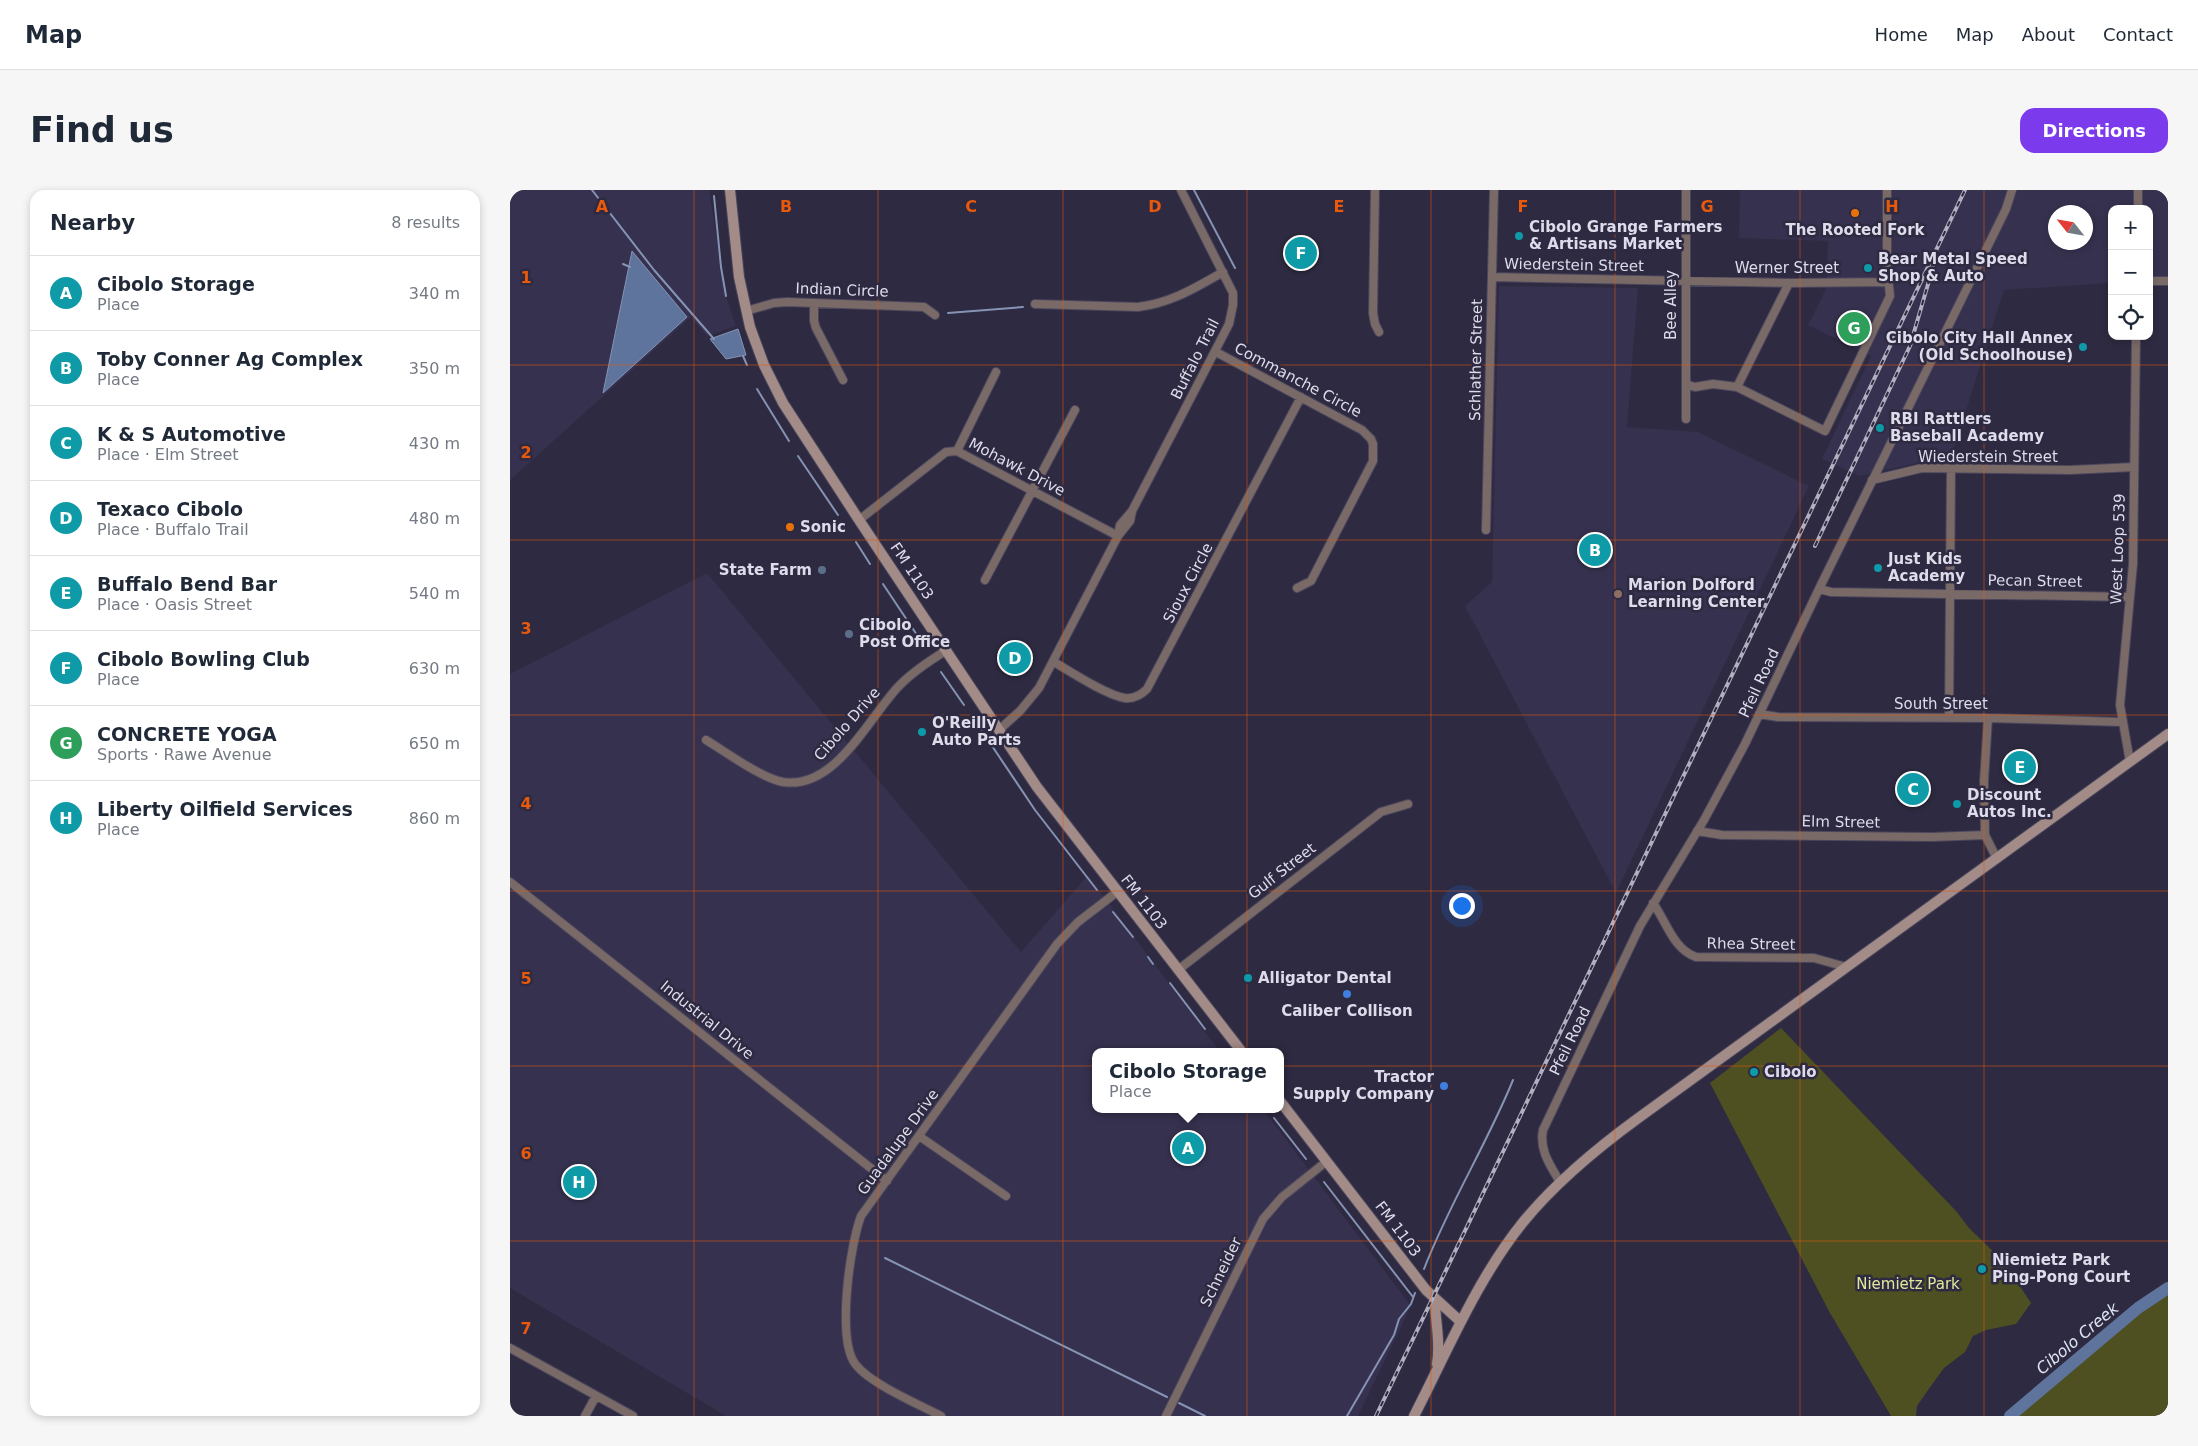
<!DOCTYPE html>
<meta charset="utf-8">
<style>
:root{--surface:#fff;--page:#f6f6f7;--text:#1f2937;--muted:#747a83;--line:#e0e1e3;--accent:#7c3aed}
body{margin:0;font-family:"DejaVu Sans",sans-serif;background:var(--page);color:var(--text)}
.controls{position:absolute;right:15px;top:15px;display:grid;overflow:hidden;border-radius:10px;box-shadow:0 2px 8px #0003}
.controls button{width:45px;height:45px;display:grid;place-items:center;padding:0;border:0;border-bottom:1px solid var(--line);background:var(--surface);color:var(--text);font:25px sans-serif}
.compass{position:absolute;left:1538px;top:15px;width:45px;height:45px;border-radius:50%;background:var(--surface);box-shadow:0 2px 8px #0003;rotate:301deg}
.you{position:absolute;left:951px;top:715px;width:18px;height:18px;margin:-12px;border:4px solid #fff;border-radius:50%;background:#1a73e8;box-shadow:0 0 0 8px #1a73e833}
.badge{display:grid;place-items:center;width:32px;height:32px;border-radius:50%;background:var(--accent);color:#fff;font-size:16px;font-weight:700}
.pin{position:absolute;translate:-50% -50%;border:2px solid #fff;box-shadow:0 1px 5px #0006}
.popup{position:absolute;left:582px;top:858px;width:192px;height:65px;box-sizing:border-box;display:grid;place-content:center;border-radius:10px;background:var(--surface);filter:drop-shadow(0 1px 4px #0005);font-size:16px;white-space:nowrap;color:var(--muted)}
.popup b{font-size:19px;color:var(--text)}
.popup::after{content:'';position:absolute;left:50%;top:100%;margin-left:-10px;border:10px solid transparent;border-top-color:var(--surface)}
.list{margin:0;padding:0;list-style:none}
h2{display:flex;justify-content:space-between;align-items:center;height:65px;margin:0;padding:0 20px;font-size:21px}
h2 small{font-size:16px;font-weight:400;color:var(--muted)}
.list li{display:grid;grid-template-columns:32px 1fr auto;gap:15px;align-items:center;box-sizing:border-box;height:75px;padding:0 20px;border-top:1px solid var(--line)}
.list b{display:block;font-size:19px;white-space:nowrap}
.list p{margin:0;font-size:16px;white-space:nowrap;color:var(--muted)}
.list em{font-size:16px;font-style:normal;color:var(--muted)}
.icon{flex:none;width:28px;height:28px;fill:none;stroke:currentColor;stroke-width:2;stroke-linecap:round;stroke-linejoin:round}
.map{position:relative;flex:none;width:1658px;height:1226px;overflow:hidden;border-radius:15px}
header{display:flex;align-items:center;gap:30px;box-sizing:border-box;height:70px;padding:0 25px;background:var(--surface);border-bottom:1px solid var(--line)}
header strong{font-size:24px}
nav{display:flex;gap:28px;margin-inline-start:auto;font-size:18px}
.intro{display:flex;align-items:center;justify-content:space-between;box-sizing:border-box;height:120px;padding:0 30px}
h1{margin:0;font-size:35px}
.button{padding:12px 22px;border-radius:15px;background:var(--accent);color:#fff;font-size:18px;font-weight:700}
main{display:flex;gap:30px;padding:0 30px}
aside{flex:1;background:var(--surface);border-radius:15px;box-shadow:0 2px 8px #0003}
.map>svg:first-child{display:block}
</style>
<header>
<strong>Map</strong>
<nav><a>Home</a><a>Map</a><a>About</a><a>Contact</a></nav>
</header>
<div class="intro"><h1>Find us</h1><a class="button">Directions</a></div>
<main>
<aside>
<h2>Nearby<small>8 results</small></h2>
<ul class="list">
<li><span class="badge" style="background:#0f9aa8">A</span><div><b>Cibolo Storage</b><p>Place</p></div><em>340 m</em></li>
<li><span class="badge" style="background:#0f9aa8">B</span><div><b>Toby Conner Ag Complex</b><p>Place</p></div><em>350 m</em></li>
<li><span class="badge" style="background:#0f9aa8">C</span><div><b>K &amp; S Automotive</b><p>Place · Elm Street</p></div><em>430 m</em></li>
<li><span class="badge" style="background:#0f9aa8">D</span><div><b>Texaco Cibolo</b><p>Place · Buffalo Trail</p></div><em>480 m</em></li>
<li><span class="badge" style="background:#0f9aa8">E</span><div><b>Buffalo Bend Bar</b><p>Place · Oasis Street</p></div><em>540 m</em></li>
<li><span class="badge" style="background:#0f9aa8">F</span><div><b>Cibolo Bowling Club</b><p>Place</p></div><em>630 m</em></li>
<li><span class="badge" style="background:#2e9e5b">G</span><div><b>CONCRETE YOGA</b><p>Sports · Rawe Avenue</p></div><em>650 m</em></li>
<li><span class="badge" style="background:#0f9aa8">H</span><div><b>Liberty Oilfield Services</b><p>Place</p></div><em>860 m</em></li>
</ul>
</aside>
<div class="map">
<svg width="1658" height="1226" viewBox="0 0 1658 1226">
<rect width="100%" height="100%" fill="#2e2a41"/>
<!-- built -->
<path fill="#36314e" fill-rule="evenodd" d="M0,0H199L216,106L226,136L197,146L181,127L0,290Z
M1230,0H1658V89L1639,90V19H1602V93L1494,100L1442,265L1350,286L1312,269L1361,166L1298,135L1316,99L1318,51L1229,48ZM1546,22H1576V52H1546Z
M989,96L1128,98L1117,237L1188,242L1299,296L1106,703L955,416L982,392Z
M197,383L511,762L578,685L710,862H586V919H753L901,1116L848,1226H216L0,1098V484Z"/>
<!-- green -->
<path fill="#4e5022" d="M1271,838L1446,1021L1459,1038L1493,1071L1521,1113L1506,1134L1476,1140L1463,1146L1455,1162L1434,1178L1418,1200L1407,1216L1406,1226H1381L1320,1123L1200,893Z
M1658,1098V1226H1500L1628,1118Z"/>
<!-- water -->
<path fill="#5f749d" stroke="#8593b4" d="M122,61L177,127L93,203Z
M228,139L236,165L216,169L200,149Z"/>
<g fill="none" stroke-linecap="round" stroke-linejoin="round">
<!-- stream -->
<path stroke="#8593b4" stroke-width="2" d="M82,0L144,80L204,149
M684,0L725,78
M204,6L211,77L216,106
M113,74L120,77
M438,123L513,117
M233,166L237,175
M247,199L279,251
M288,266L328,325
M346,352L360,374
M373,394L415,457
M431,482L454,515
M468,535L525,620L587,700
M603,722L623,747
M638,767L643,774
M660,793L695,839
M764,928L796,969
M814,992L903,1107
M375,1068L657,1207
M914,1079C939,1014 977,954 1003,890
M669,1213L695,1226
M837,1226L884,1145L889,1129L901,1114L905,1103"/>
<!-- river -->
<path stroke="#5f749d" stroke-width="12" d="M1500,1226L1628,1118L1658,1098"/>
<defs>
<path id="minor" d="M865,0L863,123L865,134L869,142
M1176,0V229
M1628,19V0
M982,87L1279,93L1379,92
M1639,91H1658
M304,114V131L306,138L333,190
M525,114L628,117C661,113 685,98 713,82
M236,121L264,113L277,112L414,117L425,125
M706,162L852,240L861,249L863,254V271L801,391L787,398
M1176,191L1178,195L1185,197L1203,194L1227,197L1315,241L1380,106L1377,77V0
M1227,197L1279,93
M447,261L486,182
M1362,290L1412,278L1560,280L1624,277
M349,330L436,262L447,261L608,346
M976,340L984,0
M608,346L610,335L622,321
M475,390L565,220
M1309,399L1321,402L1620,407
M544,472C561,482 596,505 615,508C624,509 631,505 637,499L791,207
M1249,524L1268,527L1478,528L1612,532
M1439,528L1441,278
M1478,528L1474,591L1475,645L1487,669
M489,540L510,521L529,498L608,346L620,331L622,321L719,134L723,115V103L671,0
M196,550C216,562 251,588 273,592C325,600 358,529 388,497C402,482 419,471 437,460
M1620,572L1610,515L1623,374L1626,146
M1187,641L1212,645L1422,647L1475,645
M0,692L377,991
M1143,713C1156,731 1163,759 1186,767L1304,768L1336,777
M668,780L871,622L898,614
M409,946L496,1006
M1050,992C1040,975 1029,960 1033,940L1130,736L1194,630L1235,554L1309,399L1496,19L1502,0
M0,1158L123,1226
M75,1226L86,1206
M431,1226C408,1214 361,1194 346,1175C326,1151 340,1055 351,1026L547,754L568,732L607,702
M656,1226L753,1029L772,1007L817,971"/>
<path id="secondary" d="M220,0L229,87L240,137L254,175L273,213L349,330L527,597L732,862
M770,911L916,1100L951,1132
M925,1110C925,1132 931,1152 927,1174
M904,1226C938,1160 967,1089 1014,1031C1047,991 1086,959 1127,929L1658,544"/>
</defs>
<!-- minor casing -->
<use href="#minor" stroke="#4a465c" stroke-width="10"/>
<!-- secondary casing -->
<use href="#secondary" stroke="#4a465c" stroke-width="12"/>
<!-- minor -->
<use href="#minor" stroke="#796a68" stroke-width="8"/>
<!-- secondary -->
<use href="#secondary" stroke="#a38c88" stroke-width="10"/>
<defs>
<path id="rail" d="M1305,356L1400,156L1423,77
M866,1226L1455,0"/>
</defs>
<!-- rail casing -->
<use href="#rail" stroke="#b1afc0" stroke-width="4"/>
<!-- rail -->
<use href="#rail" stroke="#2e2a41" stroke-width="2" stroke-dasharray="5.5" stroke-linecap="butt"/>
</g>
<!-- grid -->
<path fill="none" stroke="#e8590c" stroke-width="1" stroke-opacity="0.55" d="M184,0V1226M368,0V1226M553,0V1226M737,0V1226M921,0V1226M1105,0V1226M1290,0V1226M1474,0V1226M0,175H1658M0,350H1658M0,525H1658M0,701H1658M0,876H1658M0,1051H1658"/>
<!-- markers -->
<g fill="#e8710a" stroke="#2e2a41" stroke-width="2">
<circle cx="1345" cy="23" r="5"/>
<circle cx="280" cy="337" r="5"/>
</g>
<g fill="#0f9aa8" stroke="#2e2a41" stroke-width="2">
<circle cx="1009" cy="46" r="5"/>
<circle cx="1358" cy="78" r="5"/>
<circle cx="1573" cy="157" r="5"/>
<circle cx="1370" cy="238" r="5"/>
<circle cx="1368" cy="378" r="5"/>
<circle cx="412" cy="542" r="5"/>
<circle cx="1447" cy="614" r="5"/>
<circle cx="738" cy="788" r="5"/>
<circle cx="1244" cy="882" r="5"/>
<circle cx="1472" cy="1079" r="5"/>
</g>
<g fill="#5c6f8a" stroke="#2e2a41" stroke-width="2">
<circle cx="312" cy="380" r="5"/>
<circle cx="339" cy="444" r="5"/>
</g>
<circle fill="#8d6e63" stroke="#2e2a41" stroke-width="2" cx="1108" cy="404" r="5"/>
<g fill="#3f7fe0" stroke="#2e2a41" stroke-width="2">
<circle cx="837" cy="804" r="5"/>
<circle cx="934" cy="896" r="5"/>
</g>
<g text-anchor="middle" stroke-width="5" stroke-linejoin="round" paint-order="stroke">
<!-- poi labels -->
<g font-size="15" font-weight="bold" fill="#dedceb" stroke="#2e2a41" text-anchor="start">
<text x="1019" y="42">Cibolo Grange Farmers<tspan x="1019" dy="17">&amp; Artisans Market</tspan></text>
<text x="1345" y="45" text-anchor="middle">The Rooted Fork</text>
<text x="1368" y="74">Bear Metal Speed<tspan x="1368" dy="17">Shop &amp; Auto</tspan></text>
<text x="1563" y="153" text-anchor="end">Cibolo City Hall Annex<tspan x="1563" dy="17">(Old Schoolhouse)</tspan></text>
<text x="1380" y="234">RBI Rattlers<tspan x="1380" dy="17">Baseball Academy</tspan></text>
<text x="290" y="342">Sonic</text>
<text x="1378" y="374">Just Kids<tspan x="1378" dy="17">Academy</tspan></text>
<text x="302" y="385" text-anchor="end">State Farm</text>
<text x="1118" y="400">Marion Dolford<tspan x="1118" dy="17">Learning Center</tspan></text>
<text x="349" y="440">Cibolo<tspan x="349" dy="17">Post Office</tspan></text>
<text x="422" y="538">O'Reilly<tspan x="422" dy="17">Auto Parts</tspan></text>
<text x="1457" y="610">Discount<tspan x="1457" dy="17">Autos Inc.</tspan></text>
<text x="748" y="793">Alligator Dental</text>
<text x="837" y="826" text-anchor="middle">Caliber Collison</text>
<text x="1254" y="887">Cibolo</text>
<text x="924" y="892" text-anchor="end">Tractor<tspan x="924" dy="17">Supply Company</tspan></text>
<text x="1482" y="1075">Niemietz Park<tspan x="1482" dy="17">Ping-Pong Court</tspan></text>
</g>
<!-- street labels -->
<g font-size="15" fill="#dedceb" stroke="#2e2a41">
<text transform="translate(1064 75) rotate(1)" y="5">Wiederstein Street</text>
<text x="1277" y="83">Werner Street</text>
<text transform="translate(332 100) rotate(2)" y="5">Indian Circle</text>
<text transform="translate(1161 115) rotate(-90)" y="5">Bee Alley</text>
<text transform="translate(685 169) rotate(-63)" y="5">Buffalo Trail</text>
<text transform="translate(966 170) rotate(-89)" y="5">Schlather Street</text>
<text transform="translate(788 190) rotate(28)" y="5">Commanche Circle</text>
<text x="1478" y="272">Wiederstein Street</text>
<text transform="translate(507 277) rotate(28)" y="5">Mohawk Drive</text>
<text transform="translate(1608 359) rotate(-88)" y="5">West Loop 539</text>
<text transform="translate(402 381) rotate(56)" y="5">FM 1103</text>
<text transform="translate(1525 391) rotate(1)" y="5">Pecan Street</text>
<text transform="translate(678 393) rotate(-62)" y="5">Sioux Circle</text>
<text transform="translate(1249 493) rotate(-65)" y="5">Pfeil Road</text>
<text x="1431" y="519">South Street</text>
<text transform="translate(337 534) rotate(-49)" y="5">Cibolo Drive</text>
<text transform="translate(1331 632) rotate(1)" y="5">Elm Street</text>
<text transform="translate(772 681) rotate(-38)" y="5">Gulf Street</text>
<text transform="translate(634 712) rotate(52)" y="5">FM 1103</text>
<text transform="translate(1241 754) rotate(1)" y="5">Rhea Street</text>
<text transform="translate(197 830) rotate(39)" y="5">Industrial Drive</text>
<text transform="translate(1060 851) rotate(-64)" y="5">Pfeil Road</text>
<text transform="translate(388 952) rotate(-54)" y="5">Guadalupe Drive</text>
<text transform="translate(888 1039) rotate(53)" y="5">FM 1103</text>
<text transform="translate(711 1082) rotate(-64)" y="5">Schneider</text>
</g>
<!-- park labels -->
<g font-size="15" fill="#e2e899" stroke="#2e2a41">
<text x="1398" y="1099">Niemietz Park</text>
</g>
<!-- water labels -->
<g font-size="16" font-style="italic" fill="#dee5f2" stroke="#2e2a41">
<text transform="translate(1567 1148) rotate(-40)" y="6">Cibolo Creek</text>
</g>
</g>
<g font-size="16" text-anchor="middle" font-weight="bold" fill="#e8590c" stroke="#2e2a41" stroke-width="5" stroke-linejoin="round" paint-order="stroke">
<text x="92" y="22">A</text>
<text x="276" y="22">B</text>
<text x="461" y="22">C</text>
<text x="645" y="22">D</text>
<text x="829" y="22">E</text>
<text x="1013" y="22">F</text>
<text x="1197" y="22">G</text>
<text x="1382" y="22">H</text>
<text x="16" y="93">1</text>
<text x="16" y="268">2</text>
<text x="16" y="444">3</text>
<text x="16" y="619">4</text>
<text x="16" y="794">5</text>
<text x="16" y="969">6</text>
<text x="16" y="1144">7</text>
</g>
</svg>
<div class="controls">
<button>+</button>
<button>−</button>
<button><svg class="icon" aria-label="locate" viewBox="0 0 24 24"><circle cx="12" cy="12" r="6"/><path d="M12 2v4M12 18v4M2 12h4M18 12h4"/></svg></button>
</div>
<svg class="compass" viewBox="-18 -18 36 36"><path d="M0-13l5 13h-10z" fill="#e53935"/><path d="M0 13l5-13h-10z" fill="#747a83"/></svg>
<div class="you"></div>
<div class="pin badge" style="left:678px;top:958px;background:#0f9aa8">A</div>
<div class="popup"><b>Cibolo Storage</b>Place</div>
<div class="pin badge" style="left:1085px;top:360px;background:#0f9aa8">B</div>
<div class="pin badge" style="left:1403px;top:599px;background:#0f9aa8">C</div>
<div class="pin badge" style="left:505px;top:468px;background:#0f9aa8">D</div>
<div class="pin badge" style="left:1510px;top:577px;background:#0f9aa8">E</div>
<div class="pin badge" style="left:791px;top:63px;background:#0f9aa8">F</div>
<div class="pin badge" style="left:1344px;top:138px;background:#2e9e5b">G</div>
<div class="pin badge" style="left:69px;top:992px;background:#0f9aa8">H</div>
</div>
</main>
